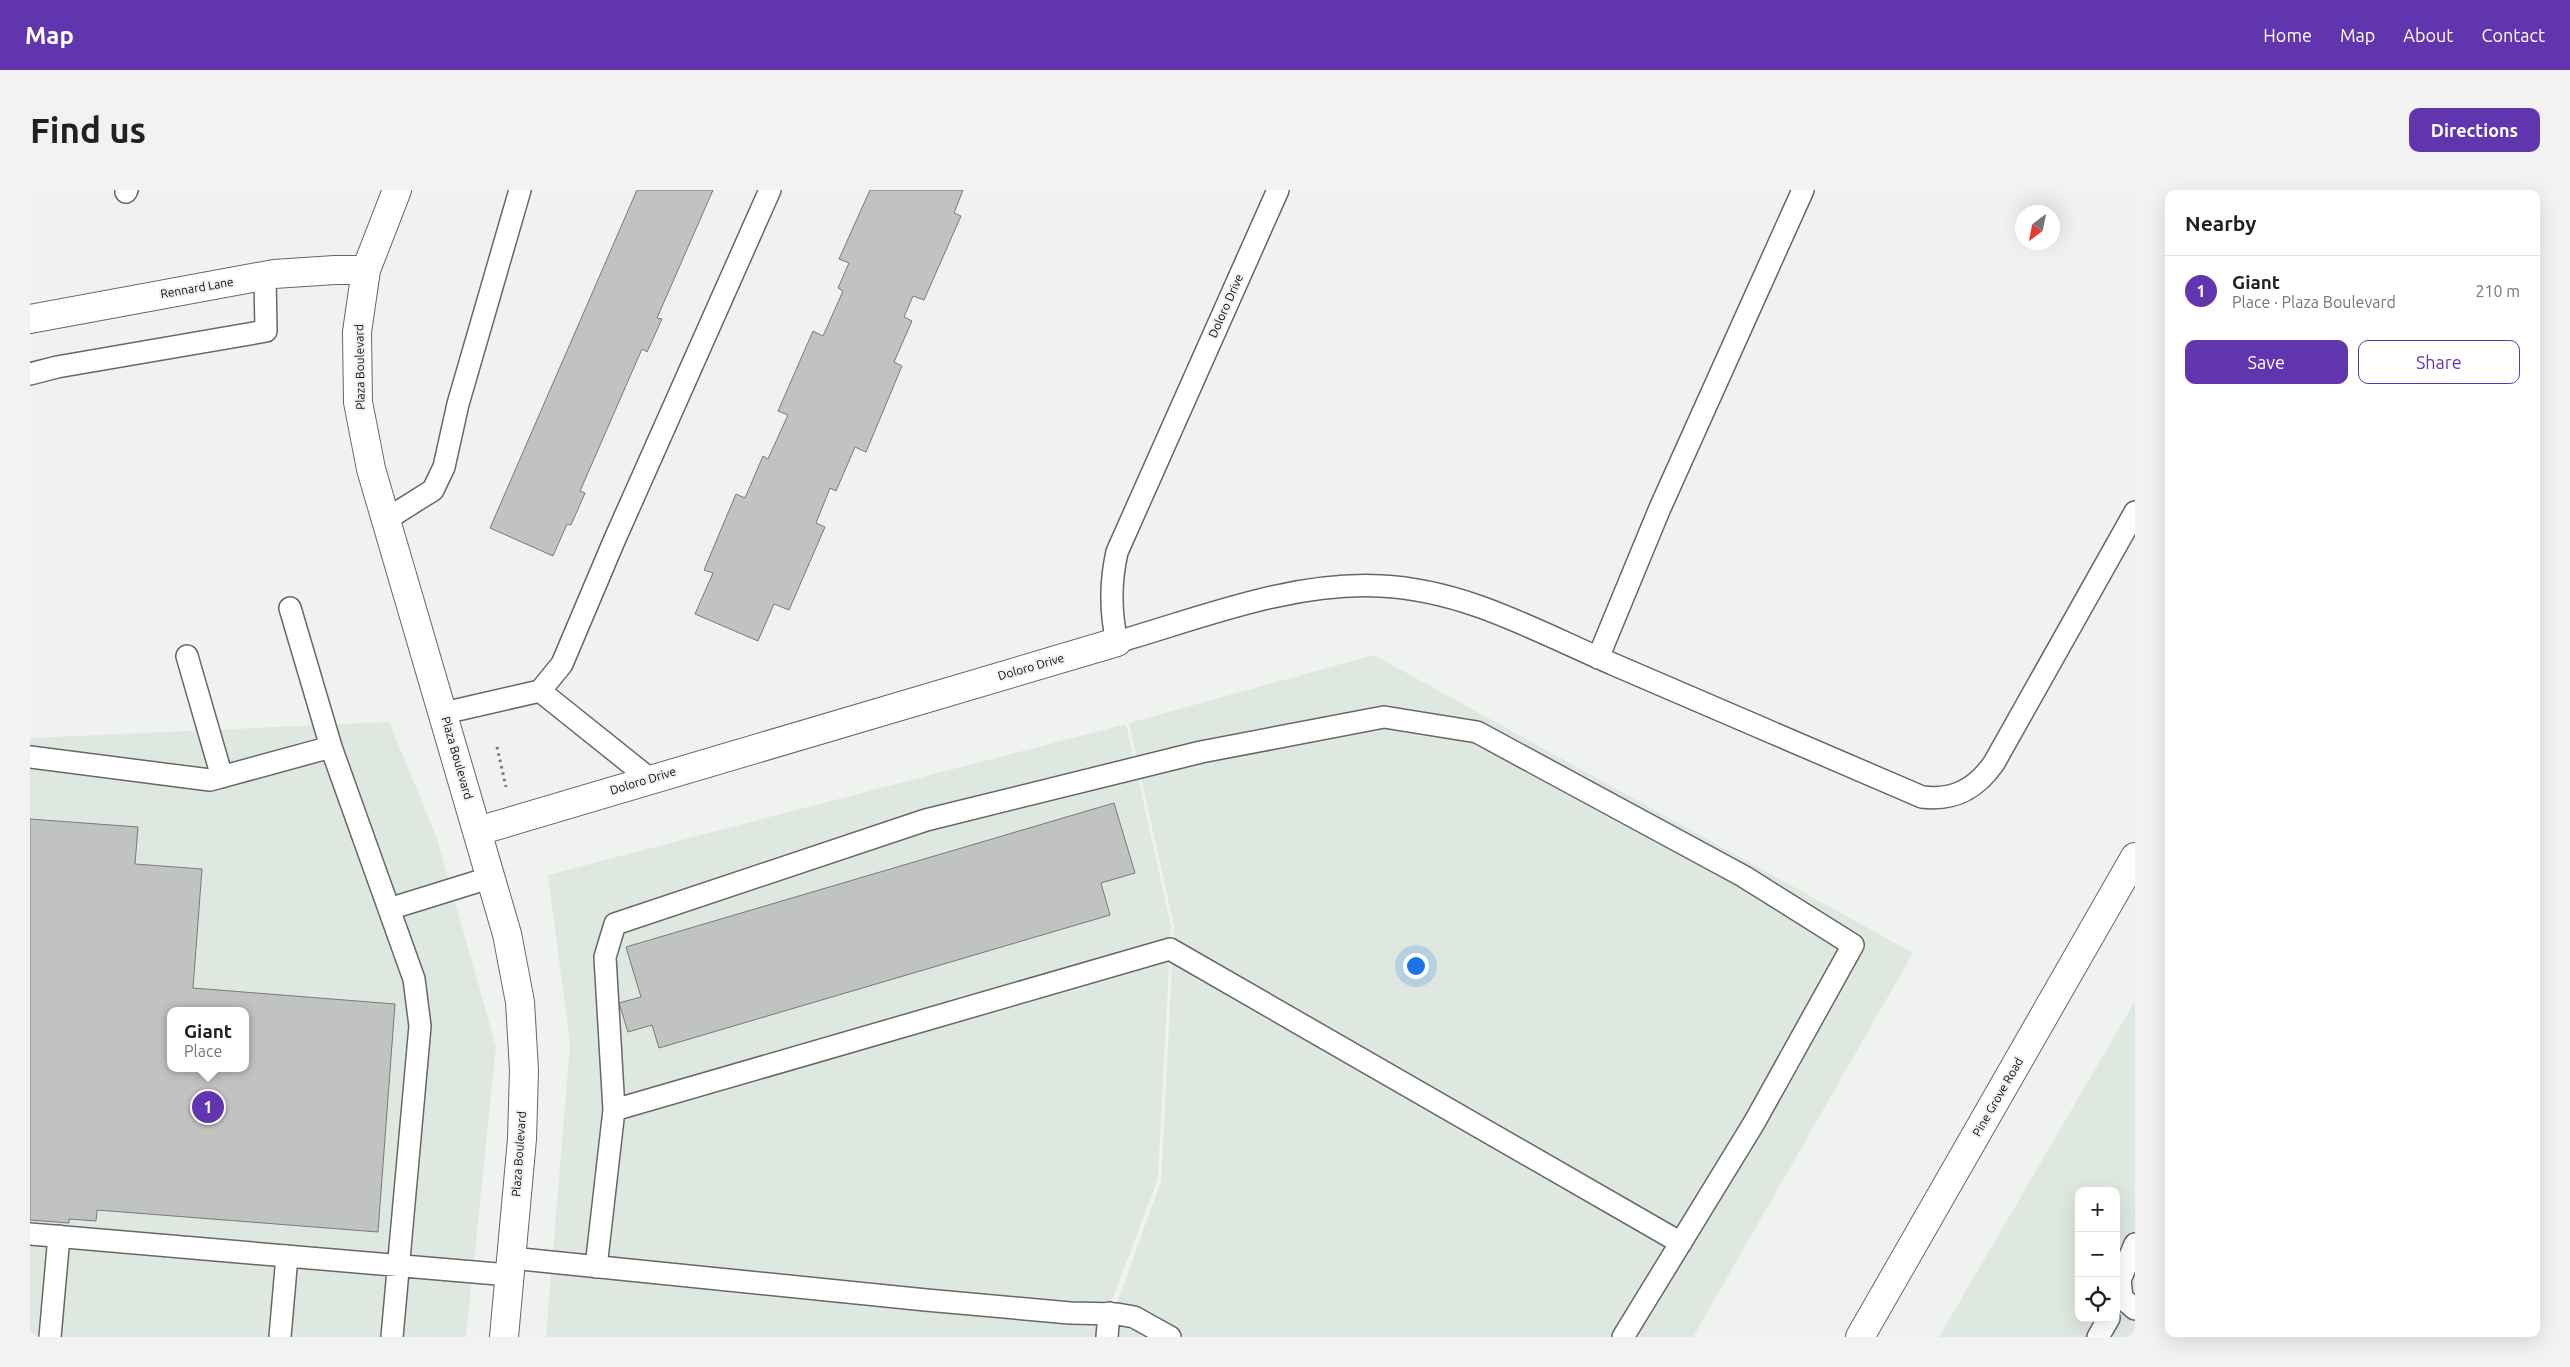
<!DOCTYPE html>
<meta charset="utf-8">
<style>
:root{--surface:#fff;--page:#f2f2f2;--text:#202124;--muted:#757577;--line:#e0e0e0;--accent:#6135ad}
body{margin:0;font-family:Ubuntu,sans-serif;background:var(--page);color:var(--text)}
.controls{position:absolute;right:15px;bottom:15px;display:grid;overflow:hidden;border-radius:10px;box-shadow:0 5px 20px #0002}
.controls button{width:45px;height:45px;display:grid;place-items:center;padding:0;border:0;border-bottom:1px solid var(--line);background:var(--surface);color:var(--text);font:25px sans-serif}
.compass{position:absolute;left:1985px;top:15px;width:45px;height:45px;border-radius:50%;background:var(--surface);box-shadow:0 5px 20px #0002;rotate:212deg}
.you{position:absolute;left:1385px;top:775px;width:18px;height:18px;margin:-12px;border:4px solid #fff;border-radius:50%;background:#1a73e8;box-shadow:0 0 0 8px #1a73e833}
.badge{display:grid;place-items:center;width:32px;height:32px;border-radius:50%;background:var(--accent);color:#fff;font-size:16px;font-weight:700}
.pin{position:absolute;translate:-50% -50%;border:2px solid #fff;box-shadow:0 1px 5px #0006}
.popup{position:absolute;left:137px;top:817px;width:82px;height:65px;box-sizing:border-box;display:grid;place-content:center;border-radius:10px;background:var(--surface);filter:drop-shadow(0 1px 4px #0005);font-size:16px;white-space:nowrap;color:var(--muted)}
.popup b{font-size:19px;color:var(--text)}
.popup::after{content:'';position:absolute;left:50%;top:100%;margin-left:-10px;border:10px solid transparent;border-top-color:var(--surface)}
.list{margin:0;padding:0;list-style:none}
h2{display:flex;justify-content:space-between;align-items:center;height:65px;margin:0;padding:0 20px;font-size:21px}
h2 small{font-size:16px;font-weight:400;color:var(--muted)}
.list li{display:grid;grid-template-columns:32px 1fr auto;gap:15px;align-items:center;box-sizing:border-box;height:70px;padding:0 20px;border-top:1px solid var(--line)}
.list b{display:block;font-size:19px;white-space:nowrap}
.list p{margin:0;font-size:16px;white-space:nowrap;color:var(--muted)}
.list em{font-size:16px;font-style:normal;color:var(--muted)}
.actions{display:flex;gap:10px;padding:15px 20px}
.actions a{flex:1;padding:11px 0;border:1px solid var(--accent);border-radius:10px;text-align:center;font-size:18px;color:var(--accent)}
.actions .main{background:var(--accent);color:#fff}
.icon{flex:none;width:28px;height:28px;fill:none;stroke:currentColor;stroke-width:2;stroke-linecap:round;stroke-linejoin:round}
.map{position:relative;flex:none;width:2105px;height:1147px;overflow:hidden;border-radius:10px}
header{display:flex;align-items:center;gap:30px;box-sizing:border-box;height:70px;padding:0 25px;background:var(--accent);color:#fff}
header strong{font-size:24px}
nav{display:flex;gap:28px;margin-inline-start:auto;font-size:18px}
.intro{display:flex;align-items:center;justify-content:space-between;box-sizing:border-box;height:120px;padding:0 30px}
h1{margin:0;font-size:35px}
.button{padding:12px 22px;border-radius:10px;background:var(--accent);color:#fff;font-size:18px;font-weight:700}
main{display:flex;gap:30px;padding:0 30px}
aside{flex:1;background:var(--surface);border-radius:10px;box-shadow:0 5px 20px #0002}
.map>svg:first-child{display:block}
</style>
<header>
<strong>Map</strong>
<nav><a>Home</a><a>Map</a><a>About</a><a>Contact</a></nav>
</header>
<div class="intro"><h1>Find us</h1><a class="button">Directions</a></div>
<main>
<div class="map">
<svg width="2105" height="1147" viewBox="0 0 2105 1147">
<rect width="100%" height="100%" fill="#eff2ef"/>
<!-- built -->
<path fill="#dee8e0" fill-rule="evenodd" d="M1344,465L1883,763L1663,1147H1081L1082,1127L1131,991L1144,736L1099,533Z
M359,532L407,648L466,857L436,1147H0V548ZM140,821H216V878H140Z
M1096,534L1141,736L1128,989L1074,1131L1072,1147H516L540,854L518,685Z
M2105,811V1147H1909ZM2049,1001H2086V1128H2049Z"/>
<!-- building -->
<path fill="#c0c3c1" stroke="#777a77" fill-rule="evenodd" d="M607,0H683L627,128L632,129L617,162L612,159L550,301L555,303L541,335L537,334L523,366L460,338Z
M840,0H933L924,23L931,26L894,110L883,106L874,127L882,131L864,172L872,176L836,262L825,257L806,301L800,298L786,333L795,337L759,420L744,414L728,451L665,424L683,383L674,380L706,304L715,308L733,266L738,269L758,225L748,221L783,141L793,146L813,101L808,98L819,73L809,69Z
M1084,613L1105,683L1071,693L1080,725L629,858L622,835L598,842L589,813L611,807L596,757Z
M0,629L108,637L105,674L172,679L163,798L365,814L348,1042L67,1020L66,1031L39,1029V1033L0,1030ZM140,821H216V878H140Z"/>
<g fill="none" stroke-linecap="round" stroke-linejoin="round">
<defs>
<path id="service" d="M1248,0L1087,362C1080,393 1080,421 1087,452C1171,428 1262,391 1351,396C1436,400 1508,442 1585,475C1687,519 1790,563 1892,607C1924,611 1946,599 1964,573L2105,322
M96,2L97,0
M0,184L27,177L236,141L235,86
M357,329L403,300L414,277L428,214L490,0
M157,466L192,587
M1568,468L1630,318L1773,0
M510,501L532,474L584,351L740,0
M414,523L510,501L620,589
M301,557L384,789L390,836L362,1147
M0,567L180,590L301,557L260,418
M359,719L462,687
M584,920L575,767L585,734L896,630L1171,562L1354,527L1447,542L1713,686L1823,755L1724,933L1593,1147
M0,1044L479,1085
M2105,1054L2090,1090L2092,1108L2105,1119
M481,1068L896,1110L1040,1123L1087,1124L1104,1127L1140,1147
M566,1077L584,920L1140,759L1651,1053
M20,1147L29,1046
M250,1147L257,1066
M1077,1147L1079,1123
M2068,1147L2079,1128"/>
<path id="minor" d="M367,0L336,80L327,142L328,212L341,279L477,744L490,812L494,880L492,949L474,1147
M0,129L244,84L305,80H336
M448,641L1087,452"/>
<path id="primary" d="M1830,1147L2105,667"/>
</defs>
<!-- service casing -->
<use href="#service" stroke="#656865" stroke-width="24"/>
<!-- minor casing -->
<use href="#minor" stroke="#656865" stroke-width="30"/>
<!-- primary casing -->
<use href="#primary" stroke="#656865" stroke-width="30"/>
<!-- path -->
<path stroke="#787a78" stroke-width="3" stroke-dasharray="2.5 4" stroke-linecap="butt" d="M467,557L476,597"/>
<!-- service -->
<use href="#service" stroke="#fff" stroke-width="21"/>
<!-- minor -->
<use href="#minor" stroke="#fff" stroke-width="28"/>
<!-- primary -->
<use href="#primary" stroke="#fff" stroke-width="28"/>
</g>
<g text-anchor="middle" stroke-width="4" stroke-linejoin="round" paint-order="stroke">
<!-- street labels -->
<g font-size="12" fill="#0b0c0b" stroke="#eff2ef">
<text transform="translate(167 98) rotate(-10)" y="4">Rennard Lane</text>
<text transform="translate(1196 116) rotate(-66)" y="4">Doloro Drive</text>
<text transform="translate(330 177) rotate(-91)" y="4">Plaza Boulevard</text>
<text transform="translate(1001 477) rotate(-16)" y="4">Doloro Drive</text>
<text transform="translate(427 568) rotate(74)" y="4">Plaza Boulevard</text>
<text transform="translate(613 591) rotate(-17)" y="4">Doloro Drive</text>
<text transform="translate(1968 907) rotate(-60)" y="4">Pine Grove Road</text>
<text transform="translate(489 964) rotate(-86)" y="4">Plaza Boulevard</text>
</g>
</g>
</svg>
<div class="controls">
<button>+</button>
<button>−</button>
<button><svg class="icon" aria-label="locate" viewBox="0 0 24 24"><circle cx="12" cy="12" r="6"/><path d="M12 2v4M12 18v4M2 12h4M18 12h4"/></svg></button>
</div>
<svg class="compass" viewBox="-18 -18 36 36"><path d="M0-13l5 13h-10z" fill="#e53935"/><path d="M0 13l5-13h-10z" fill="#757577"/></svg>
<div class="you"></div>
<div class="pin badge" style="left:178px;top:917px">1</div>
<div class="popup"><b>Giant</b>Place</div>
</div>
<aside>
<h2>Nearby<small></small></h2>
<ul class="list">
<li><span class="badge">1</span><div><b>Giant</b><p>Place · Plaza Boulevard</p></div><em>210 m</em></li>
</ul>
<div class="actions"><a class="main">Save</a><a>Share</a></div>
</aside>
</main>
